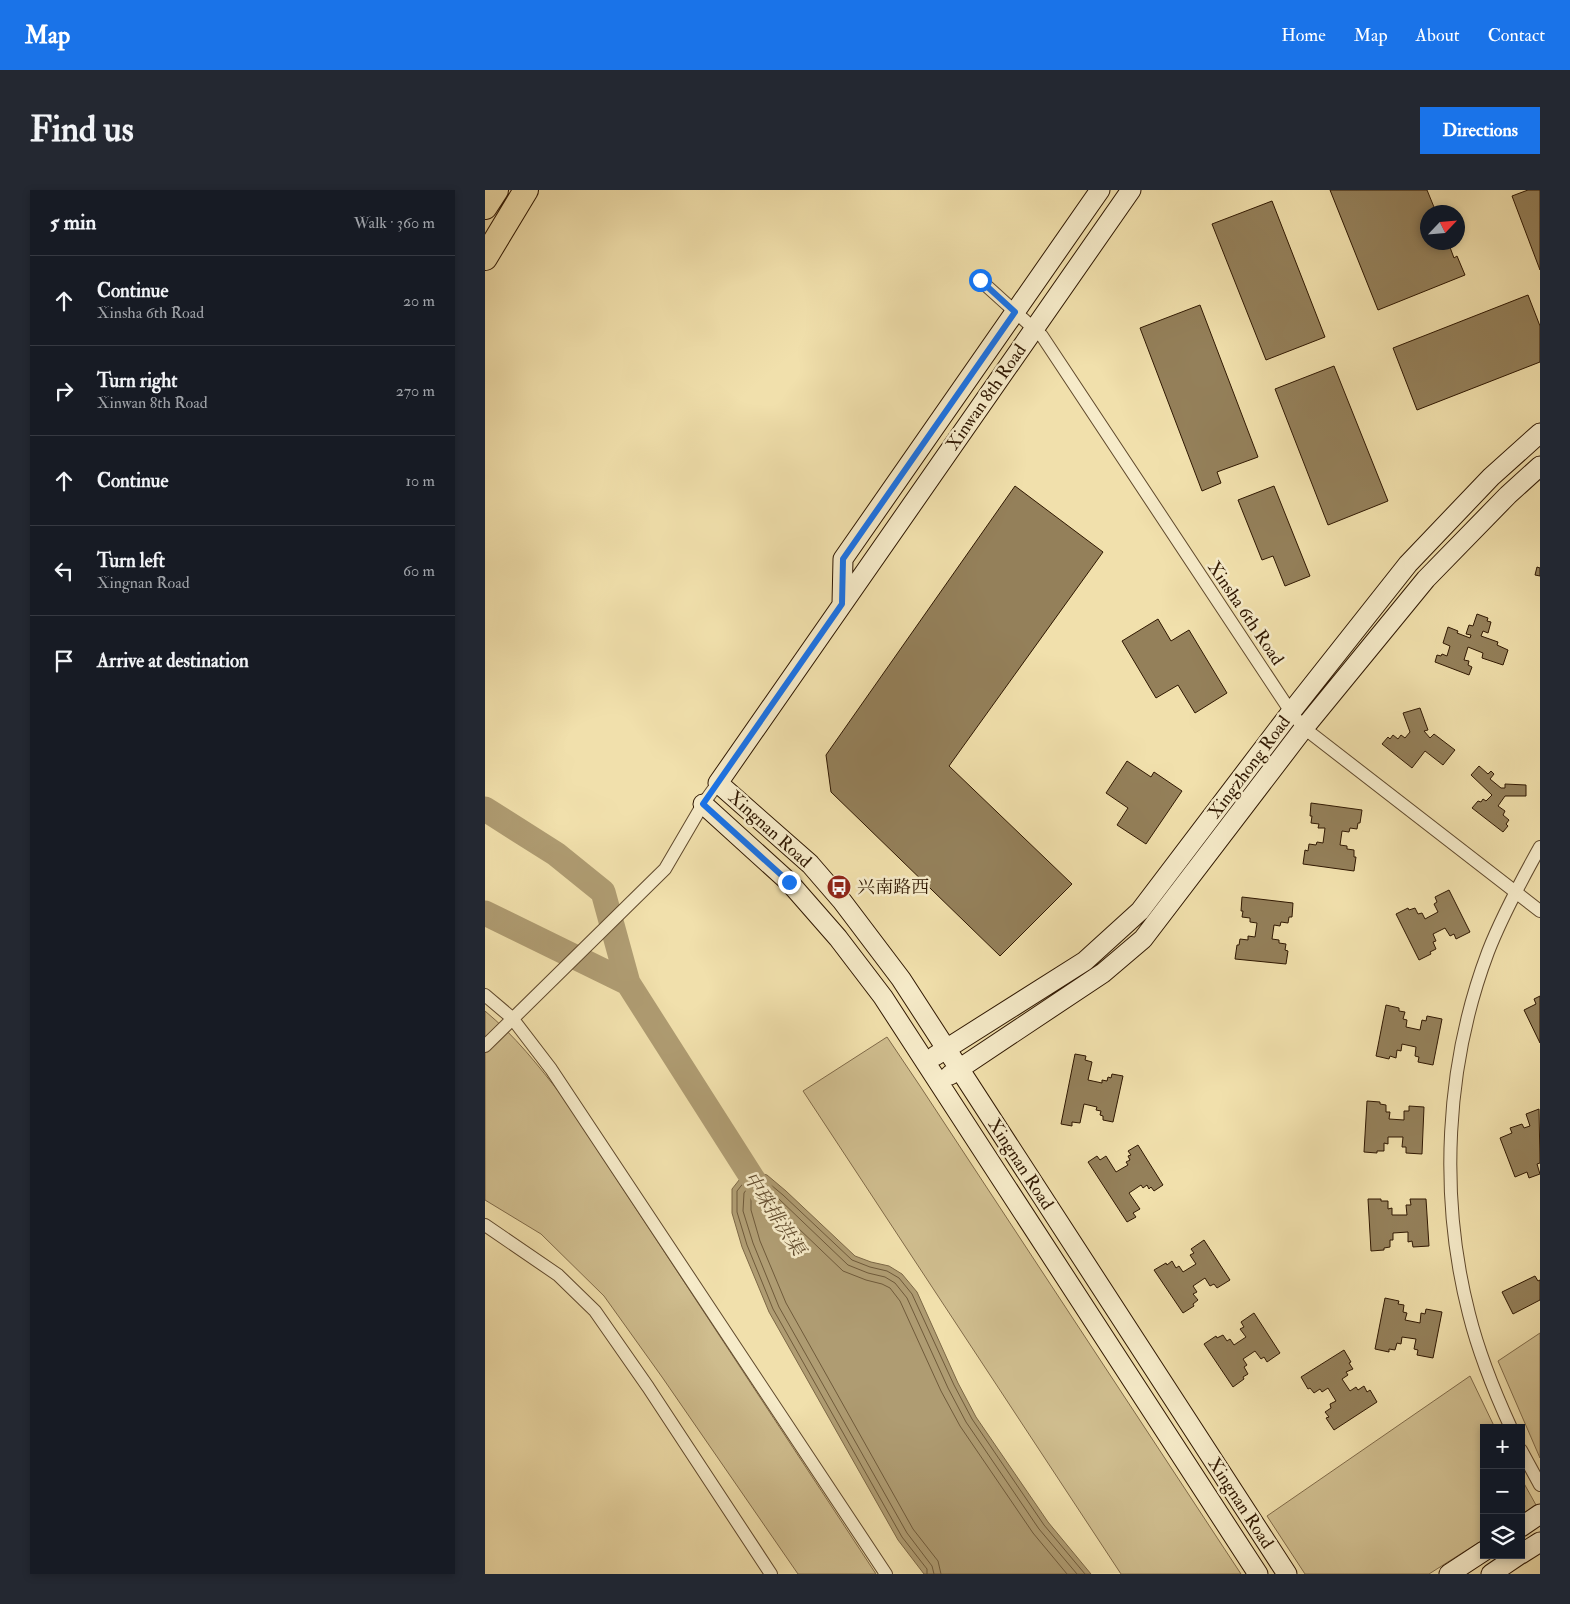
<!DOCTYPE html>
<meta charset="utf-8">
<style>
:root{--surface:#171b24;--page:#242831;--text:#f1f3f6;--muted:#9ea1a6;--line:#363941;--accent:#1a73e8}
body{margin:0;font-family:"IM FELL Double Pica","Noto Serif SC",serif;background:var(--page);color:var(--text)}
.controls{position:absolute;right:15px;bottom:15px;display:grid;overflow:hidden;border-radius:0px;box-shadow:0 2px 8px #0003}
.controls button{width:45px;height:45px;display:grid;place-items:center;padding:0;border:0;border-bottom:1px solid var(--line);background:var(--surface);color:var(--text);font:25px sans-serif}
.compass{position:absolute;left:935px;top:15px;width:45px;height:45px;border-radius:50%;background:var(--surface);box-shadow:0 2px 8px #0003;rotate:64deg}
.stop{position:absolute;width:15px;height:15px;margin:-11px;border:4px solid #1a73e8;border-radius:50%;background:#fff}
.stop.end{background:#1a73e8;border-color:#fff;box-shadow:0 1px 5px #0008}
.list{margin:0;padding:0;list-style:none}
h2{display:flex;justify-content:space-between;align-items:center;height:65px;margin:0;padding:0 20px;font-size:21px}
h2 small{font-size:16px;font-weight:400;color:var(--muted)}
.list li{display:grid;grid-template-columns:32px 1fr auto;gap:15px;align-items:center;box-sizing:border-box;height:90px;padding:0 20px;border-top:1px solid var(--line)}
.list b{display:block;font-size:19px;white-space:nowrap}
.list p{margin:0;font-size:16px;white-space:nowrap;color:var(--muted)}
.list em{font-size:16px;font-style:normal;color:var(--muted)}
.icon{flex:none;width:28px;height:28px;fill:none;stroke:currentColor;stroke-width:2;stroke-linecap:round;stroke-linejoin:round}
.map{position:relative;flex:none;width:1055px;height:1384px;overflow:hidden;border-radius:0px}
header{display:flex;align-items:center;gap:30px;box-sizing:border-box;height:70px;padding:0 25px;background:var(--accent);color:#fff}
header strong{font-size:24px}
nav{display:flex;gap:28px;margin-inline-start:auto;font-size:18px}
.intro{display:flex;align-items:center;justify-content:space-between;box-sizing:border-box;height:120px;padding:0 30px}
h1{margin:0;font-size:35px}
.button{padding:12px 22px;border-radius:0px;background:var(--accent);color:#fff;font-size:18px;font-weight:700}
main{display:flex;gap:30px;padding:0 30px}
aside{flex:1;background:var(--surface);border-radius:0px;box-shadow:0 2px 8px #0003}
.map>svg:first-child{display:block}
</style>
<header>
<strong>Map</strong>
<nav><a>Home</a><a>Map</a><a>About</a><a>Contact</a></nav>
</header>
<div class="intro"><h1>Find us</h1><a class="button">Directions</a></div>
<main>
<aside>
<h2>5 min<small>Walk · 360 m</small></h2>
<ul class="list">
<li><svg class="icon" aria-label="ahead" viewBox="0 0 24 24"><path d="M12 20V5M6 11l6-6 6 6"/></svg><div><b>Continue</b><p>Xinsha 6th Road</p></div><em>20 m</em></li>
<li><svg class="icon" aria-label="right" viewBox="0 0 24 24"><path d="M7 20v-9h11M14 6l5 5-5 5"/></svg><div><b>Turn right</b><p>Xinwan 8th Road</p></div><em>270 m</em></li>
<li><svg class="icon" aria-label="ahead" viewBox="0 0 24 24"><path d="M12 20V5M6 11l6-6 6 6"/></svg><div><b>Continue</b></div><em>10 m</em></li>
<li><svg class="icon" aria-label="left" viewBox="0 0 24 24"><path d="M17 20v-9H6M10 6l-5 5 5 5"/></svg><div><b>Turn left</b><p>Xingnan Road</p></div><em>60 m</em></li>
<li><svg class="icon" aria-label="arrive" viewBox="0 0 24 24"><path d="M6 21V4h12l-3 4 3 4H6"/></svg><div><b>Arrive at destination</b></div></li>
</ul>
</aside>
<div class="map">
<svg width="1055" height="1384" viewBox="0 0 1055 1384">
<rect width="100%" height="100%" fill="#f1e0ac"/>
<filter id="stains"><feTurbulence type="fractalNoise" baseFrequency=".004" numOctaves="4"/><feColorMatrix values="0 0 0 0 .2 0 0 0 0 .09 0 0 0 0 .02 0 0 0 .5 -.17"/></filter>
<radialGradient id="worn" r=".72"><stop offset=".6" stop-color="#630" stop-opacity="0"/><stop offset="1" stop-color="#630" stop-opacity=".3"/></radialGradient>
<!-- green -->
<path fill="#d0be8f" stroke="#806a48" d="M0,821C30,846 53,875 77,906L391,1384H313L177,1187L119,1106L56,1044L0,1010Z
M402,847L435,896L756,1384H636L318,901Z
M1055,1143V1268L1013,1171Z
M985,1186L1010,1238H999V1349L944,1384H820L782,1326Z
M1036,1288L1051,1315L1036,1325Z"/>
<!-- water -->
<path fill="#af9c72" stroke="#7c6745" d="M262,980L282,985L301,1001L370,1066L386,1072L404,1076L417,1084L432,1102L473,1193L491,1227L563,1332L606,1384H439L413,1350L284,1122L257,1057L247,1023V999Z"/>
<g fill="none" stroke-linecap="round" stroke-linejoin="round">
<!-- shore -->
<path stroke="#6f5a3a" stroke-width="1" d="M442,1384V1379L417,1347L288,1119L262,1055L252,1022V1001L264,986L280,990L298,1005L367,1070L385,1077L402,1081L414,1088L427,1104L469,1195L487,1229L559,1335L600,1384
M449,1384L447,1376L422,1343L294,1117L268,1053L258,1021L259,1003L266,993L277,995L294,1009L363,1075L383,1083L400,1087L410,1093L422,1108L463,1198L481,1232L554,1339L592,1384
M456,1384L453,1371L428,1339L301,1113L275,1051L266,1020V1006L269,1002H273L289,1015L358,1081L381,1090L397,1094L405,1098L415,1111L456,1201L475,1236L548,1343L582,1384"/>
<!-- river -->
<path stroke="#af9c72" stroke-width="25" d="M0,619L71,664L118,702L143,793
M0,723L143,793L280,1008"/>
</g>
<!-- building -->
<path fill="#94805a" stroke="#2f1701" d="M845,0H942L951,22H942V52H963L969,68L972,66L980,85L893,120Z
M1043,0H1055V80L1027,6Z
M787,11L840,147L781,170L727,34Z
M1043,105L1055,136V172L932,220L908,158Z
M715,115L773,267L732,282L736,293L717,301L655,138Z
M849,176L903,311L843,335L790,199Z
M530,296L618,362L464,576L587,694L515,766L346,602L341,565Z
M789,296L825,386L800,396L788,366L777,370L753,310Z
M1052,377L1055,378V386L1050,385Z
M992,424L1003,428L1002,431L1006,432L1003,443L998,441L996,446L1013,452L1012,455L1023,460L1018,475L997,468L998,463L983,457L979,470L984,471L983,475L987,477L984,485L950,472L952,465L956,466L957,464L962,466L965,456L958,453L963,437L973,441L972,443L985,448L986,445L981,444L984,435L988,436Z
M673,429L686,451L704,440L742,503L710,523L693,495L671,508L637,451Z
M935,518L943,540L939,541L945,548L949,544L970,560L958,575L940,561L927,578L897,554L903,547L905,549L908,545L913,549L916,545L920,548L925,542L918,523Z
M642,571L666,587L669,582L697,601L661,654L632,635L643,618L621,603Z
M994,576L1003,584L1006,581L1009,584L1005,589L1016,598H1020V594L1041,595V606H1020L1013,616L1020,621L1018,625L1024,630L1021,634L1023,636L1018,642L987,618L993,611L996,612L998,609L1001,611L1007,605L986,585Z
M826,613L877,620L875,633H873L872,639L865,638L864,642L857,641L855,655L862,656V659L869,660V667H871L869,681L818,674L820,660L823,661L824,654L831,655L832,652L838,653L840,638H833L834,634L826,633L827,626H825Z
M964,700L985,742L971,749L969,744L965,746L960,738L948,744L951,751L948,752L951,759L945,762L946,764L934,770L911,724L923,718L924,720L930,718L933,724L937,723L940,729L953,722L949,714L952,712L950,707Z
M757,707L808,713L807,727H804L803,733L796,732L795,736L789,735L787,749L794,750V753L801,754L800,760L803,761L801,774L750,769L752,755H754L755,749L763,750V746L770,747L772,733L765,732V728L757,727L758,721H756Z
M1055,806V853L1039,820L1051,814L1049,809Z
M901,815L914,818V821L920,822L918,829L922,830L921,837L935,840L937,830L941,831L942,826L957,829L948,875L933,872L934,867L930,866L931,857L917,854L916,861L912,860L911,868L905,866L904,869L891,866Z
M590,864L601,866L600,870L607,872L603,890L617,893V890L622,891L623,887L626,888L627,884L638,886L628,932L618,930V926L615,925L616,921L611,920L612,917L599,914L595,933L587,932V936L576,934Z
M882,911L895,912V914L901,915V922H905L904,929L919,930V921H924V916L939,917L937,964L921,963V957H917L918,947H903V954L899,953V961H892V963L879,962Z
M1054,919L1055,973L1052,974L1055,984L1044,988L1042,982L1030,987L1015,948L1027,943L1025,938L1037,934L1039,938L1045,936L1041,924Z
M653,955L678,995L669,1001L666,997L664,999L662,995L658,998L656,995L644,1003L655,1019L648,1023L651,1027L642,1032L603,972L612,966L615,970L621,966L631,982L643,975L641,972L645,970L643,966L646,965L643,961Z
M883,1009H896V1011H903V1019L907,1018V1025H922L921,1015H926L925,1009H941L944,1056L928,1057L927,1051L923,1052V1042L908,1043V1050H905V1057L899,1058V1060L886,1061Z
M719,1050L745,1090L732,1098L729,1094L725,1096L720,1088L708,1096L712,1102L708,1104L713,1110L708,1114L709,1116L698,1123L669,1080L681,1073L682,1075L687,1071L691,1078L694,1076L698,1082L711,1074L705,1065L709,1063L706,1059Z
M1050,1086L1053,1091L1055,1090V1110L1028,1124L1017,1102Z
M900,1108L914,1111L913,1114L919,1115L918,1122L922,1123L920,1130L935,1133L936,1123L940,1124L941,1119L957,1122L948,1168L932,1165L933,1160L929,1159L931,1149L917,1147L916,1154L912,1153L910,1160L904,1159V1162L890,1159Z
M769,1123L795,1163L782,1172L779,1167L776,1169L770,1161L758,1169L762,1175L759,1177L763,1184L758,1187L759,1189L748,1197L719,1154L731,1146L732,1148L738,1145L742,1151L745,1149L749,1155L761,1147L755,1139L759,1137L756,1132Z
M859,1160L866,1172L864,1173L868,1179L861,1182L863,1185L857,1189L865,1201L871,1197L873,1200L879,1196L882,1202L885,1200L892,1212L849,1240L841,1228L844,1227L840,1222L846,1218L845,1214L851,1211L843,1198L837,1202L835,1199L829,1203L825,1198L823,1199L816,1187Z"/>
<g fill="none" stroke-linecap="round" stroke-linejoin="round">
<defs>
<path id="street" d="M495,90L557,146L806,522L819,538L1055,721
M0,805L27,828L66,879L401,1384
M0,856L180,679L218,614L233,593
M0,1035L73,1085L110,1121L163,1197L286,1384
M1026,1238C1009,1201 994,1164 984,1124C954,1007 960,876 1003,762C1017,726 1036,691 1055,657
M1036,1260L1055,1295"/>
<path id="secondary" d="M646,0L233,593L325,674L357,711L416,789L802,1384
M357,414L358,369L615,0
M218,614L304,692L353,748L398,807L773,1384
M450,866L600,771L655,721L806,522L923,374L1006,287L1055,243
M465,885L618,783L658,749L819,538L941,389L1023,305L1055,276
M1036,1337L1055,1324
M1036,1364L1055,1352
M964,1384L999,1361
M1006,1384L1034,1365"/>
<path id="highway" d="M0,17L11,0
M0,68L41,0"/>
</defs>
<!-- street casing -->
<use href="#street" stroke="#60492c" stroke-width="14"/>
<!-- secondary casing -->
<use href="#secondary" stroke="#2f1701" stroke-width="21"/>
<!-- highway casing -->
<use href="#highway" stroke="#2f1701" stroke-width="26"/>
<!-- street -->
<use href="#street" stroke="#f6ebc9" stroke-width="12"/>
<!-- secondary -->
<use href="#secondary" stroke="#f6ebc9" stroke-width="19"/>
<!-- highway -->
<use href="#highway" stroke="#f1e0ac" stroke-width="24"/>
</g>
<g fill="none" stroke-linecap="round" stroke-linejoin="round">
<!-- route -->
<path stroke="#1a73e8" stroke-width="6" d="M304,692L218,614L357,414L358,369L530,122L495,90"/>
</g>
<!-- icons -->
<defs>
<symbol id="bus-disc" viewBox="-11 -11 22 22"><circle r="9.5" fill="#8f2418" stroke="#f6ebc9"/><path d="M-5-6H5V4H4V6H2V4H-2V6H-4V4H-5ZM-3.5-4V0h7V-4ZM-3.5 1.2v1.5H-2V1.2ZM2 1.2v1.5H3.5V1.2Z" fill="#fff"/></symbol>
</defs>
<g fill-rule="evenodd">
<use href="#bus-disc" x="340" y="683" width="28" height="28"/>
</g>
<g text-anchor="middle" stroke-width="5" stroke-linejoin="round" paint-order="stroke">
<!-- street labels -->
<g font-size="18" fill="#2f1701" stroke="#f6ebc9">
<text transform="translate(501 207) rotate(-55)" y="6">Xinwan 8th Road</text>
<text transform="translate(761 423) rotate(56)" y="6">Xinsha 6th Road</text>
<text transform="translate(764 577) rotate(-53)" y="6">Xingzhong Road</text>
<text transform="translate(285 639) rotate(42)" y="6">Xingnan Road</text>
<text transform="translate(536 974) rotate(57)" y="6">Xingnan Road</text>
<text transform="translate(756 1313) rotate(57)" y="6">Xingnan Road</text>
</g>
<!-- poi labels -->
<g font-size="18" fill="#2f1701" stroke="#f6ebc9" text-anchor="start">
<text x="372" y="703">兴南路西</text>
</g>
<!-- water labels -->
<g font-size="19" font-style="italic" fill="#624c2e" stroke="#f6ebc9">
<text transform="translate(290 1023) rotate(57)" y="7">中珠排洪渠</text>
</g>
</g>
<rect width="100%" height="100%" filter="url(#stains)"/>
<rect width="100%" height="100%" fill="url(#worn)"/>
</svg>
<div class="controls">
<button>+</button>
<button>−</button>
<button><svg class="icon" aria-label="layers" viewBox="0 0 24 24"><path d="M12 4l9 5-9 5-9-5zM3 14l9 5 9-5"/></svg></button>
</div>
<svg class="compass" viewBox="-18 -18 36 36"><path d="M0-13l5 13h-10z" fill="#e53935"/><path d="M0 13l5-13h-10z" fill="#9ea1a6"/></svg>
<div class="stop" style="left:495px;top:90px"></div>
<div class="stop end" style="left:304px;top:692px"></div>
</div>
</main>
